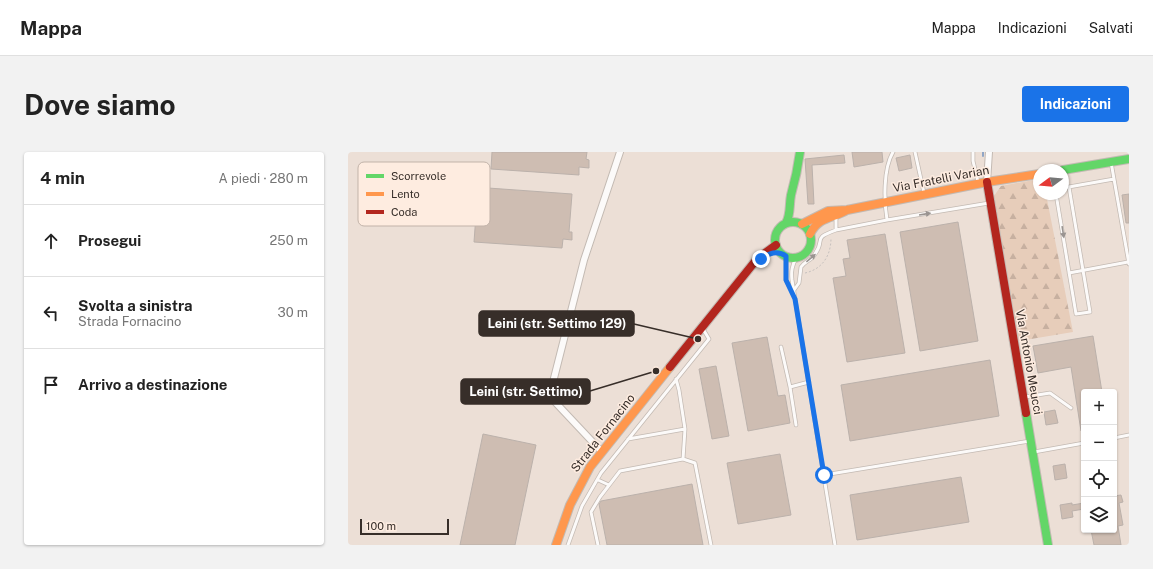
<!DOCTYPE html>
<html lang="it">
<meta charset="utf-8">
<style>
:root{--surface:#fff;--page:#f2f2f2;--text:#222;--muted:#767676;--line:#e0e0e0;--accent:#1a73e8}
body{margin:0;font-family:"Public Sans",sans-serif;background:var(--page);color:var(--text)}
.controls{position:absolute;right:12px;bottom:12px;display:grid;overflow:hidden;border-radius:4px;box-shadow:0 1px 3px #0004}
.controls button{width:36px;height:36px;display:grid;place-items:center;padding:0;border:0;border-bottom:1px solid var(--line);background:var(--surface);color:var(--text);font:20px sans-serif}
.compass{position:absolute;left:685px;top:12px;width:36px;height:36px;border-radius:50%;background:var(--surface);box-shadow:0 1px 3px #0004;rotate:254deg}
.scale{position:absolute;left:12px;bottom:10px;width:89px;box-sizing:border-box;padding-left:4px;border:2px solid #372e29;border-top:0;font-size:11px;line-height:14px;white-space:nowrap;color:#372e29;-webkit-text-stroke:3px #feece0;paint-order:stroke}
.stop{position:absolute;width:12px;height:12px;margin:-9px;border:3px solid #1a73e8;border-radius:50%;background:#fff}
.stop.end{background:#1a73e8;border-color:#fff;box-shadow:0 1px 4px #0008}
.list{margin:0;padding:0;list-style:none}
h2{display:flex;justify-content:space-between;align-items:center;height:52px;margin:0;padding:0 16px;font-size:17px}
h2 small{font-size:13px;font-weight:400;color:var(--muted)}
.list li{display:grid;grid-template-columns:26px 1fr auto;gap:12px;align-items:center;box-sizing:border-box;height:72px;padding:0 16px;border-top:1px solid var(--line)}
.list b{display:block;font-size:15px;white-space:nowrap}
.list p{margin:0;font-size:13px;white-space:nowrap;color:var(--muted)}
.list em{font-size:13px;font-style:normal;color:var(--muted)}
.icon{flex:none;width:22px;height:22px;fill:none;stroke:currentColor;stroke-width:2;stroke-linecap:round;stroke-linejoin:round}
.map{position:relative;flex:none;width:781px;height:393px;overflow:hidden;border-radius:4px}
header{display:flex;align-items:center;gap:24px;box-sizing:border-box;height:56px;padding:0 20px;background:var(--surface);border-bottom:1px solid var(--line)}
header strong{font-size:19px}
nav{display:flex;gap:22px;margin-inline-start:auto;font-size:14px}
.intro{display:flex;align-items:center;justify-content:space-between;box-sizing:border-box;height:96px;padding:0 24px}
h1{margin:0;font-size:28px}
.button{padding:10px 18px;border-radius:4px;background:var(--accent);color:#fff;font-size:14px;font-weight:700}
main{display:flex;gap:24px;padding:0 24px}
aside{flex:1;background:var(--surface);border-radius:4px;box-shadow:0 1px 3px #0004}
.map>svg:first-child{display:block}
</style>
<header>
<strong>Mappa</strong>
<nav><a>Mappa</a><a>Indicazioni</a><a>Salvati</a></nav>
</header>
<div class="intro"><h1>Dove siamo</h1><a class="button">Indicazioni</a></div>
<main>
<aside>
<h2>4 min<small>A piedi · 280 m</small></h2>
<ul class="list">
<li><svg class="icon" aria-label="ahead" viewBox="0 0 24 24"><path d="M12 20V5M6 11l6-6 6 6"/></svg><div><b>Prosegui</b></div><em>250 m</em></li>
<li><svg class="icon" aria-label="left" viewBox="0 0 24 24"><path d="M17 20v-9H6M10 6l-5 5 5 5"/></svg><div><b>Svolta a sinistra</b><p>Strada Fornacino</p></div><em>30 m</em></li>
<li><svg class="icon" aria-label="arrive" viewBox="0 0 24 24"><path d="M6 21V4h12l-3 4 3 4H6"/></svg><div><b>Arrivo a destinazione</b></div></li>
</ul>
</aside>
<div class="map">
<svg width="781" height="393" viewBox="0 0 781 393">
<defs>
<pattern id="forest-firs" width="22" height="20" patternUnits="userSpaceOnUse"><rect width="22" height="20" fill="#e7cdba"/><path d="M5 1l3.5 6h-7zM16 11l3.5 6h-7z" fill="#c7b0a0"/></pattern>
</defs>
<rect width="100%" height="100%" fill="#ecdfd6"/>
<!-- forest -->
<path fill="url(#forest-firs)" d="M691,27V42H698L725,180L671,189L646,44L653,34Z"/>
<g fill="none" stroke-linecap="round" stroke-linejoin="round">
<!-- stream -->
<path stroke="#90a6c6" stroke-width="2" d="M635,4V0"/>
</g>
<!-- building -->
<path fill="#cebdb2" stroke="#bbb1ab" d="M144,0H239L238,7L241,8V16L231,15V23L143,17Z
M504,0H534L535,10L506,15Z
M496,3L497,11L464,13L466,52H460L457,7Z
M562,3L564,16L551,19L548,6Z
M126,35L224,42L221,80H224V88L215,87L214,96L126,90L129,49H125Z
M781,42V71H778L774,43Z
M610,70L630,189L572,199L552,80Z
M537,82L557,201L499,210L485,126L498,124L495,107L502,106L499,88Z
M745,184L754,240H736V279H733L723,215L690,221L685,194Z
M419,185L430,244L437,243L442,271L400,279L384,191Z
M642,208L651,264L502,289L493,233Z
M368,214L381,284L364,287L351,217Z
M707,258L710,271L698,273L696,260Z
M135,282L188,293L167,393H112Z
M432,302L443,363L390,372L379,311Z
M717,312L719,326L707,328L705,314Z
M613,325L621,370L509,388L502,343Z
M344,332L355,393H259L251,352L253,349Z
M773,343L775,350L771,351L775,373L770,374L773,393H746L743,378H766V344Z
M724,351V353L736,351V357L724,359L725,365L714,367L712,353Z"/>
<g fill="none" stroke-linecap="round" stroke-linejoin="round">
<defs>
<path id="lane" d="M567,0L576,41
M625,0V9L630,30
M763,10L781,112
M715,36L766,27
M708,42L728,162L742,160L721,35
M539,68L641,51
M488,78L539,68C536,49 535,17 545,0
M438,104V128L446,143
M448,106C444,114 443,119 444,128L487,393
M721,121L780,110
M446,138L451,131L453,115C457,109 464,108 467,102C478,87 463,87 488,78V64
M433,195L442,235
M677,245L702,241L723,256
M448,273L442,235L461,230
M766,286L781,283
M280,287L337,277L331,238L328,227
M686,300L736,291
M335,307L337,277
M476,323L682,289
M250,328L261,333
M220,393L234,354L253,321L361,187L355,177
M250,393L243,360L252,345L272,319L335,307L347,311L363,393"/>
<path id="street" d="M639,30L641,0
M254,300L207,250L203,242V238L236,108L272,0"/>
<path id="fast" d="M715,18L781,7
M427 88a18 18 0 1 1 36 0a18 18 0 1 1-36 0Z
M438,71C443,62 441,53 443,43C447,29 450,15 452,0
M678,261L700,393"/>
<path id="slow" d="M454,72L480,59L499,58L639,30L691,22
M462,82C471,64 484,67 499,58
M208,393L222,353L242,315L322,215"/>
<path id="jam" d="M639,30L678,261
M322,215L409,107L428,93"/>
</defs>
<!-- lane casing -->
<use href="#lane" stroke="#c3bab3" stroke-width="4.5"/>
<!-- street casing -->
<use href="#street" stroke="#c3bab3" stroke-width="8"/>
<!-- fast casing -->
<use href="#fast" stroke="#c3bab3" stroke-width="10"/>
<!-- slow casing -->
<use href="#slow" stroke="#c3bab3" stroke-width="10"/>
<!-- jam casing -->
<use href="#jam" stroke="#c3bab3" stroke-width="10"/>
<!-- path -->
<path stroke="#c6c1be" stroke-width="1" stroke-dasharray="2 2" stroke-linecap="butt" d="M457,121C475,117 483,103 483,86"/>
<!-- lane -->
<use href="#lane" stroke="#fcfaf9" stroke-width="3"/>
<!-- street -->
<use href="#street" stroke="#fcfaf9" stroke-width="6"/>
<!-- fast -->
<use href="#fast" stroke="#63d668" stroke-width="8"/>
<!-- slow -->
<use href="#slow" stroke="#ff974d" stroke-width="8"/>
<!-- jam -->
<use href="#jam" stroke="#b3261e" stroke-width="8"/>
</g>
<!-- one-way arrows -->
<defs><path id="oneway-solid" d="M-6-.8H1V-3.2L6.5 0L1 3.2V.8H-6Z"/></defs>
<g fill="#9a9491">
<use href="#oneway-solid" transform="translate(577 62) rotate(-9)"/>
<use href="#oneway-solid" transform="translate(715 80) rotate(81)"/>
<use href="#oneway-solid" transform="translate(463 106) rotate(-40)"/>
</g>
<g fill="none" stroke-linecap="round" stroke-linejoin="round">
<!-- route -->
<path stroke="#1a73e8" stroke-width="5" d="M413,107C421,101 429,98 438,104V128L447,147L476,323"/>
</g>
<g text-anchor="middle" stroke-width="3" stroke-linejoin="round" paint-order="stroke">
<!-- street labels -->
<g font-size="12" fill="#372e29" stroke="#feece0">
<text transform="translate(593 27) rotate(-11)" y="4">Via Fratelli Varian</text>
<text transform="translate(681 210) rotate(80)" y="4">Via Antonio Meucci</text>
<text transform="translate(255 281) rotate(-52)" y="4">Strada Fornacino</text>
</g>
</g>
<!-- legend -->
<rect x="10" y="10" width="132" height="64" rx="6" fill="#feece0" stroke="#c2b3a9" stroke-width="1"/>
<rect x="18" y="22" width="18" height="4" fill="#63d668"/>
<rect x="18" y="40" width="18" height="4" fill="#ff974d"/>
<rect x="18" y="58" width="18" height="4" fill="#b3261e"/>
<g font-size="11" fill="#372e29">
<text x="43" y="28">Scorrevole</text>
<text x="43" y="46">Lento</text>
<text x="43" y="64">Coda</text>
</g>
<!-- callouts -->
<path fill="none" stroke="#372e29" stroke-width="1.5" d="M350 187L286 172M308 219L242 239"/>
<g fill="#372e29" stroke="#feece0" stroke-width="1.5">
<circle cx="350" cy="187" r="4"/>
<circle cx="308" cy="219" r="4"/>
</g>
<g fill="#372e29" stroke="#372e29" stroke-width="1.5">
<rect x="131" y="159" width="155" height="25" rx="4"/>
<rect x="113" y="227" width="129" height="25" rx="4"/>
</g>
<g font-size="13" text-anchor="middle" font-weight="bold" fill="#fff">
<text x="209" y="176">Leini (str. Settimo 129)</text>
<text x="178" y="244">Leini (str. Settimo)</text>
</g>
</svg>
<div class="controls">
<button>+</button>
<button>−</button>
<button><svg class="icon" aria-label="locate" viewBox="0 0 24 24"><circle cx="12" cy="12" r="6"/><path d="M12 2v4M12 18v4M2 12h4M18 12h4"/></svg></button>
<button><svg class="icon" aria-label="layers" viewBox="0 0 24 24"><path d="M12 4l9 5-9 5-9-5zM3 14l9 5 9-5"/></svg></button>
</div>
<svg class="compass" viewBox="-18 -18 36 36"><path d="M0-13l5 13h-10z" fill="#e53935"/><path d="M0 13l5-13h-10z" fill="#767676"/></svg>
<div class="scale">100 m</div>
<div class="stop" style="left:476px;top:323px"></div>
<div class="stop end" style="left:413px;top:107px"></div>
</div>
</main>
